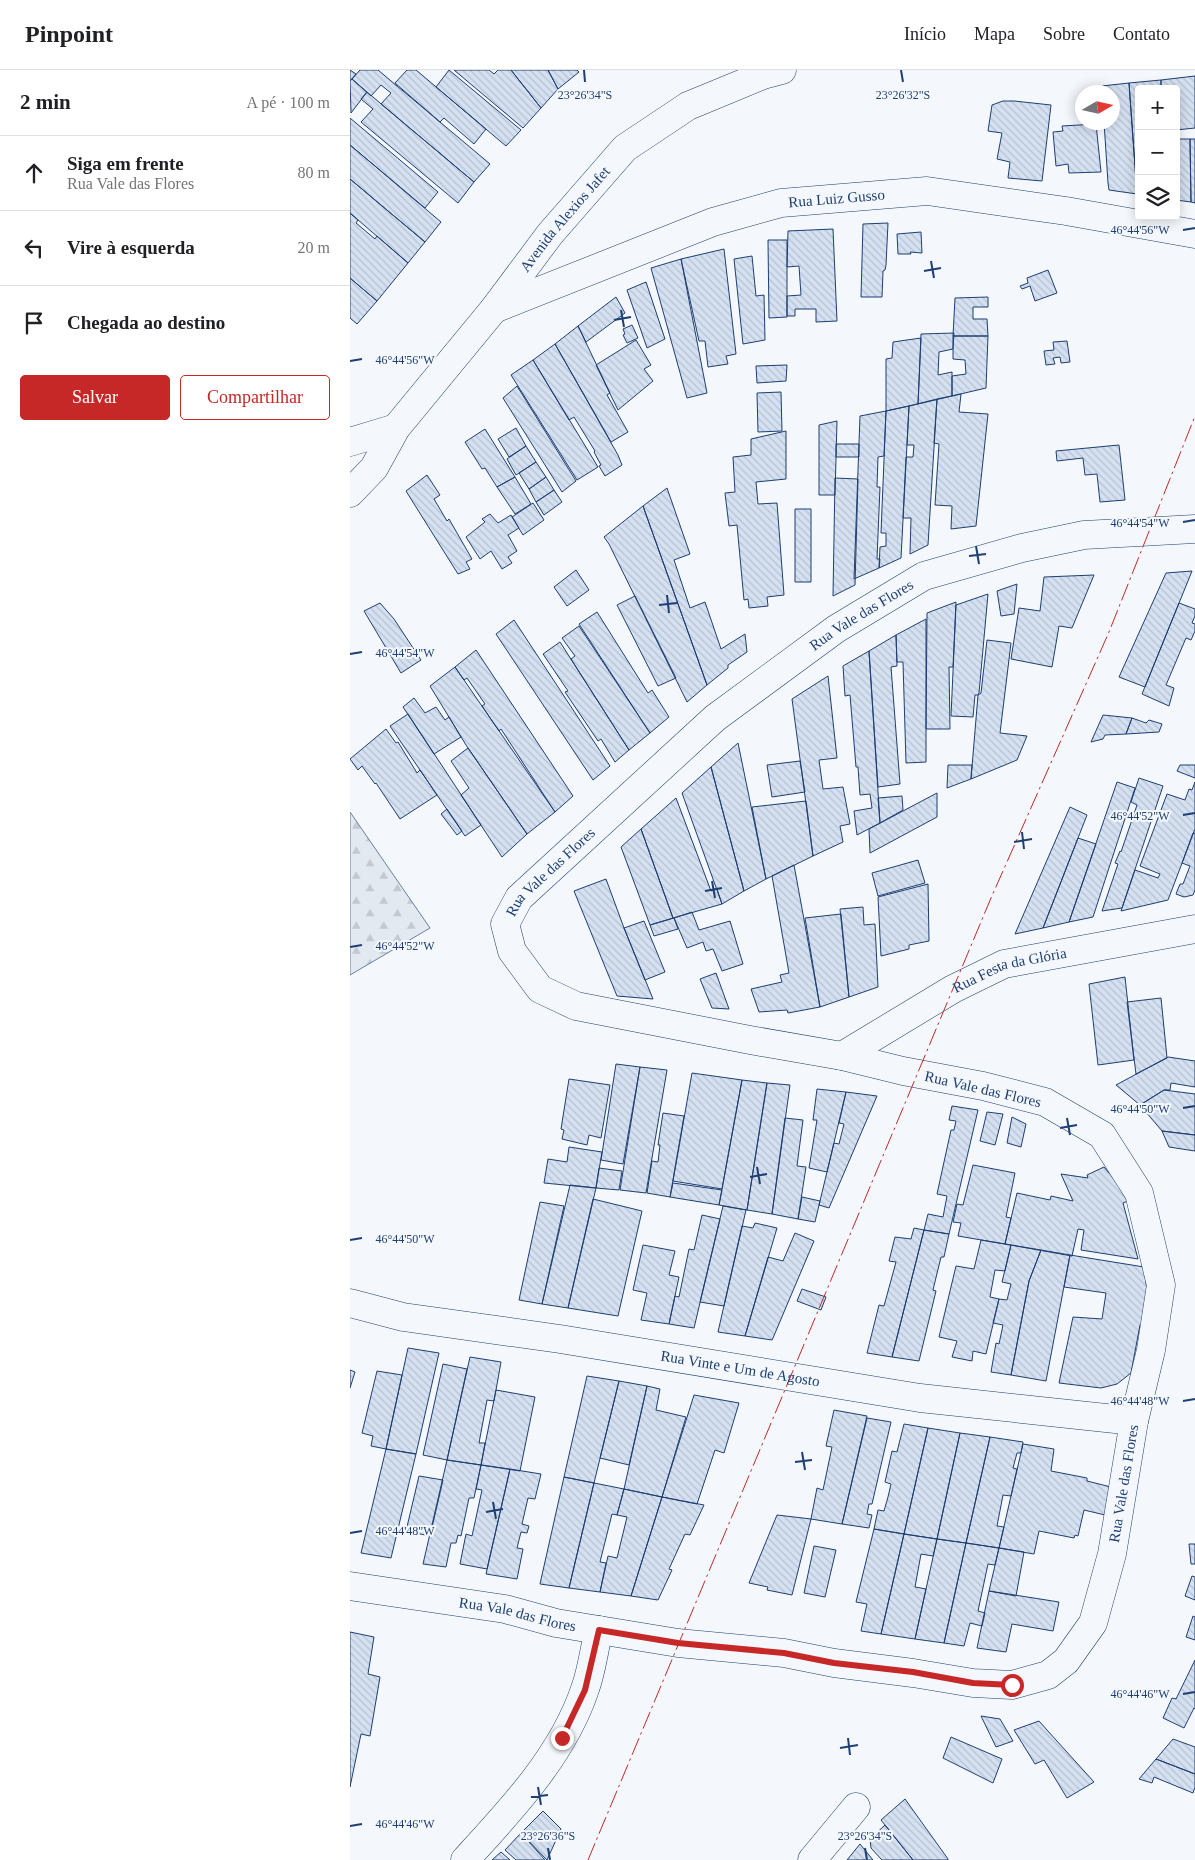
<!DOCTYPE html>
<html lang="pt">
<meta charset="utf-8">
<style>
:root{--surface:#fff;--page:#f2f2f2;--text:#202124;--muted:#757577;--line:#e0e0e0;--accent:#c62828}
body{margin:0;font-family:Georgia,serif;background:var(--page);color:var(--text)}
.controls{position:absolute;right:15px;top:15px;display:grid;overflow:hidden;border-radius:5px;box-shadow:0 2px 12px #0003}
.controls button{width:45px;height:45px;display:grid;place-items:center;padding:0;border:0;border-bottom:1px solid var(--line);background:var(--surface);color:var(--text);font:25px sans-serif}
.compass{position:absolute;left:725px;top:15px;width:45px;height:45px;border-radius:50%;background:var(--surface);box-shadow:0 2px 12px #0003;rotate:81deg}
.stop{position:absolute;width:15px;height:15px;margin:-11px;border:4px solid #c62828;border-radius:50%;background:#fff}
.stop.end{background:#c62828;border-color:#fff;box-shadow:0 1px 5px #0008}
.list{margin:0;padding:0;list-style:none}
h2{display:flex;justify-content:space-between;align-items:center;height:65px;margin:0;padding:0 20px;font-size:21px}
h2 small{font-size:16px;font-weight:400;color:var(--muted)}
.list li{display:grid;grid-template-columns:32px 1fr auto;gap:15px;align-items:center;box-sizing:border-box;height:75px;padding:0 20px;border-top:1px solid var(--line)}
.list b{display:block;font-size:19px;white-space:nowrap}
.list p{margin:0;font-size:16px;white-space:nowrap;color:var(--muted)}
.list em{font-size:16px;font-style:normal;color:var(--muted)}
.actions{display:flex;gap:10px;padding:15px 20px}
.actions a{flex:1;padding:11px 0;border:1px solid var(--accent);border-radius:5px;text-align:center;font-size:18px;color:var(--accent)}
.actions .main{background:var(--accent);color:#fff}
.icon{flex:none;width:28px;height:28px;fill:none;stroke:currentColor;stroke-width:2;stroke-linecap:round;stroke-linejoin:round}
.map{position:relative;flex:none;width:845px;height:1790px;overflow:hidden}
header{display:flex;align-items:center;gap:30px;box-sizing:border-box;height:70px;padding:0 25px;background:var(--surface);border-bottom:1px solid var(--line)}
header strong{font-size:24px}
nav{display:flex;gap:28px;margin-inline-start:auto;font-size:18px}
main{display:flex}
aside{flex:1;background:var(--surface)}
.map>svg:first-child{display:block}
</style>
<header>
<strong>Pinpoint</strong>
<nav><a>Início</a><a>Mapa</a><a>Sobre</a><a>Contato</a></nav>
</header>
<main>
<aside>
<h2>2 min<small>A pé · 100 m</small></h2>
<ul class="list">
<li><svg class="icon" aria-label="ahead" viewBox="0 0 24 24"><path d="M12 20V5M6 11l6-6 6 6"/></svg><div><b>Siga em frente</b><p>Rua Vale das Flores</p></div><em>80 m</em></li>
<li><svg class="icon" aria-label="left" viewBox="0 0 24 24"><path d="M17 20v-9H6M10 6l-5 5 5 5"/></svg><div><b>Vire à esquerda</b></div><em>20 m</em></li>
<li><svg class="icon" aria-label="arrive" viewBox="0 0 24 24"><path d="M6 21V4h12l-3 4 3 4H6"/></svg><div><b>Chegada ao destino</b></div></li>
</ul>
<div class="actions"><a class="main">Salvar</a><a>Compartilhar</a></div>
</aside>
<div class="map">
<svg width="845" height="1790" viewBox="0 0 845 1790">
<defs>
<pattern id="forest-firs" width="22" height="20" patternUnits="userSpaceOnUse" patternTransform="scale(1.25)"><rect width="22" height="20" fill="#e3e9f0"/><path d="M5 1l3.5 6h-7zM16 11l3.5 6h-7z" fill="#c2c9d1"/></pattern>
<pattern id="building-back-hatch" width="6" height="6" patternUnits="userSpaceOnUse" patternTransform="scale(1.25)"><rect width="6" height="6" fill="#d5e0f0"/><path d="M-1 5l2 2M0 0l6 6M5-1l2 2" fill="none" stroke="#b6c1d1"/></pattern>
</defs>
<rect width="100%" height="100%" fill="#f4f7fb"/>
<!-- forest -->
<path fill="url(#forest-firs)" stroke="#687fa3" d="M0,742L80,858L0,905Z"/>
<!-- building -->
<path fill="url(#building-back-hatch)" stroke="#1d3f73" d="M0,0L6,4L0,11Z
M10,0H28L140,94L124,112L31,34L41,23L31,15L21,26L2,9Z
M57,0H66L136,59L124,74L94,48L90,52L45,13Z
M99,0L171,60L156,76L86,17Z
M104,0H139L144,4L148,0H161L191,38L173,58Z
M161,0H198L208,19L191,38Z
M198,0H227L229,2L208,19Z
M845,6V58L826,60V19H811V10Z
M2,9L17,22L1,43L0,11Z
M811,10V19H789V124H787L779,13Z
M779,13L787,124L759,120L758,113L754,52H762V22H752V16Z
M17,22L124,112L108,133L11,52L23,39L11,29Z
M653,31H664L701,35L692,111L658,108L660,92L647,89L652,63L638,61L642,35Z
M0,48L88,122L75,138L0,75Z
M746,54L751,102L719,103L718,94L706,96L703,62L713,61L712,56Z
M826,69H840L841,132L826,130Z
M840,69H845V133L841,132Z
M0,75L91,152L75,172L0,109Z
M0,109L75,172L58,193L0,143Z
M0,143L8,150L6,153L25,169L27,166L58,193L27,231L0,208Z
M538,153L536,195L535,200L533,201L532,227H511L513,154Z
M483,159L487,251L466,252V239H445V246H437V226L451,225L449,196L437,197L438,161Z
M571,162L572,183L560,182L561,184H548L547,164Z
M418,170H437V247L419,248Z
M374,179L386,284L376,286L378,294L358,297L355,271H349L331,189Z
M402,186L406,226L414,225L415,270L393,274L384,189Z
M331,189L357,323L337,328L301,198Z
M698,200L707,223L685,231L680,216L672,219L670,216L678,213L677,208Z
M0,208L27,231L7,254L0,248Z
M296,212L315,269L297,278L277,220Z
M266,227L275,243L236,272L228,256Z
M638,227V237H623V249H637L638,266H603L605,228Z
M282,255L288,268L277,273L273,265L275,264L273,259Z
M228,256L260,323L257,325L278,362L261,372L205,274Z
M604,263L603,279L589,282L588,305L602,302V326L568,334L571,264Z
M603,266H638L636,318L602,326V306L616,304L615,290L603,289Z
M571,268L568,334L536,341V289L542,288L543,272Z
M286,270L301,295L294,299L303,311L268,340L246,295Z
M717,271L720,292L711,293L710,287L703,288L705,294L696,295L694,281L704,280L703,272Z
M205,274L268,385L272,395L255,406L249,396L251,395L244,382L245,381L224,347L219,350L183,290Z
M183,290L248,397L227,410L161,305Z
M437,295L436,311L407,313L406,296Z
M167,316L226,411L212,422L153,328Z
M431,322L432,361L408,362L407,323Z
M611,324L609,342L638,344L626,456L601,459L602,436L585,435L589,374L584,373L587,329Z
M587,329L578,475L560,484L561,448H553L556,387H563L564,375H557L559,336Z
M559,336L551,488L529,498L530,477L536,476V463H531L536,341Z
M536,341L534,386L528,387L527,417H530L527,489H530L529,498L504,509L510,346Z
M487,351L485,425H469V355Z
M166,358L176,376L159,387L148,369Z
M135,359L165,407L147,417L135,398L132,399L115,372Z
M436,361V409L406,412L408,434L427,433L434,525L417,527L418,536L399,538L398,529L394,530L387,455L379,456L375,423L385,422L383,387L401,385V369Z
M486,374H509V387H486Z
M769,375L775,430L750,432L747,404L735,405L733,388L707,391L706,381Z
M176,376L186,392L166,405L157,389Z
M186,392L196,407L179,419L169,403Z
M77,405L90,425L84,429L97,451L99,449L122,489L116,492L120,499L108,504L56,421Z
M165,407L181,434L165,444L147,417Z
M196,407L204,420L186,432L179,419Z
M485,408L508,409L505,515L483,526Z
M317,418L340,484L324,490L340,538L355,532L371,579L395,564L397,582L378,595V598L357,615L293,436Z
M204,420L212,432L194,445L186,432Z
M183,433L194,450L173,465L162,447Z
M293,436L357,615L337,632L259,474L254,467Z
M445,439H461V512H445Z
M140,444L148,453L161,445L169,458L158,465L167,481L158,487L162,493L152,499L141,481L130,489L116,467L135,452L132,449Z
M226,500L239,520L217,536L204,517Z
M842,501L795,617L769,607L816,503Z
M744,505L722,558L709,556L702,597L661,589L669,538L690,541L694,507Z
M667,514L664,544L651,546L647,521Z
M638,524L629,623L628,625H625L623,647L601,646L606,535Z
M285,526L326,608L308,616L267,535Z
M606,532L603,597H599L600,659H576L577,543Z
M30,533L44,549L71,590L51,603L14,541Z
M829,533L845,539V546L842,553L845,554V561L841,570L836,568L816,615L824,618L819,636L792,624Z
M247,542L298,623L302,620L319,647L300,663L229,554Z
M576,549V692L556,693L553,592H547L546,565Z
M164,550L260,696L243,710L146,564Z
M229,556L300,663L279,680L221,589L225,586L212,568Z
M546,565L547,596L541,597L550,714L528,717L519,581Z
M637,570L661,573L650,663L677,666L667,690L621,709L628,625L631,623Z
M210,572L279,680L265,692L251,669L248,671L215,622L218,621L193,584Z
M126,580L223,726L205,742L151,659L149,661L132,636L135,634L117,608L114,610L105,597Z
M519,581L530,753L507,765L504,741L522,738L520,724L510,725L508,697H506L500,625L495,626L493,596Z
M105,597L205,742L177,764L116,675L80,616Z
M478,606L487,688L469,690L473,719L493,717L500,754L490,756L493,772L463,786L442,629Z
M64,628L75,643L86,637L95,650L99,647L111,667L84,684L53,637Z
M58,644L131,755L115,766L40,656Z
M753,645L782,648L776,664L755,665L753,669L741,672Z
M782,648L796,653L799,650L812,654L809,662L776,664Z
M36,659L46,673L48,672L67,703L70,700L87,725L50,749L26,713L25,714L12,696L8,700L0,689Z
M388,673L416,809L394,821L361,697Z
M118,678L177,764L152,787L111,725L119,718L101,691Z
M450,691L455,722L422,727L417,695Z
M598,695H622L621,709L597,718Z
M830,695H845V708L827,701Z
M361,697L394,821L372,834L332,723Z
M789,708L813,716L772,838L752,841L768,794L765,793L770,781L771,782L787,735L781,732Z
M767,712L785,718L743,847L719,852Z
M845,712V759L818,830L771,841L785,800L808,808L810,804L790,796L817,724L835,730L839,719L842,720Z
M587,723V747L520,783L519,759Z
M552,726L553,740L530,753L528,728Z
M326,728L361,821L367,819L372,834L323,848L291,759Z
M456,731L463,786L416,809L402,737Z
M720,737L737,745L693,858L665,864Z
M97,739L112,761L107,765L91,744Z
M291,759L323,848L300,855L271,777Z
M843,763H845V820L843,825L834,827L826,824L830,814H833L840,796L832,793Z
M728,768L746,774L719,852L693,858Z
M568,790L575,813L528,826L522,803Z
M444,795L470,937L438,943L437,940L409,942L401,919L432,912L430,905L439,903L422,806Z
M256,809L274,858L303,929L267,926L224,821Z
M578,814L579,871L559,875V879L531,886L528,827Z
M513,837L514,855L525,854L528,917L499,927L490,839Z
M342,842L349,860L380,851L393,894L372,901L363,879L356,881L353,872L337,878L324,848Z
M491,844L499,927L470,937L455,848Z
M324,848L328,859L304,866L300,855Z
M294,851L315,902L295,910L274,858Z
M366,903L379,939L362,938L350,909Z
M775,907L784,990L748,995L739,914Z
M811,928L817,988L786,1004L777,932Z
M818,987L845,991V1017L821,1013L820,1020H814L790,1035L766,1015Z
M266,994L290,997L273,1094L251,1090Z
M290,997L317,1000L296,1123L270,1120Z
M342,1003L392,1010L372,1119L323,1111Z
M219,1009L260,1015L251,1068L239,1065L237,1075L212,1069L214,1060L211,1059Z
M392,1010L417,1013L397,1140L369,1135Z
M417,1013L440,1015L422,1144L397,1140Z
M467,1019L496,1022L477,1102L459,1098L467,1050H463Z
M814,1020L845,1024V1065L812,1061L790,1035Z
M496,1022L527,1026L479,1138L469,1135L484,1073L489,1074L494,1054L489,1053Z
M602,1036L628,1040L599,1164L574,1160L578,1144L593,1147L597,1126L587,1124L601,1060H604L606,1051L599,1050Z
M637,1042L653,1044L645,1075L630,1071Z
M313,1043L334,1046L320,1127L297,1123L302,1091L308,1092L310,1075H308Z
M662,1047L676,1054L671,1077L657,1073Z
M435,1048L453,1050L447,1096L456,1097L448,1149L422,1144Z
M812,1061L845,1065V1081L819,1077Z
M219,1077L252,1082L246,1118L194,1113L198,1089L217,1092Z
M623,1095L665,1103L656,1147L661,1148L655,1174L608,1166L611,1153L603,1152L607,1134L613,1135Z
M754,1097L759,1103L765,1101L780,1130L773,1133L788,1189L731,1180L734,1160L728,1159L722,1186L655,1174L667,1123L700,1130L701,1126L723,1131L711,1104L738,1108L737,1105Z
M249,1098L272,1101L269,1120L246,1118Z
M323,1113L372,1120L369,1135L320,1127Z
M220,1115L246,1118L218,1238L192,1234Z
M452,1127L470,1131L465,1152L448,1149Z
M243,1129L292,1141L268,1246L218,1238Z
M190,1132L214,1136L192,1234L169,1230Z
M373,1136L396,1140L374,1236L350,1232Z
M352,1145L370,1149L344,1258L319,1254L325,1226L329,1227L339,1179L344,1180Z
M405,1153L427,1158L395,1266L368,1262L392,1156L403,1158Z
M564,1158L574,1160L542,1287L517,1283L529,1235L534,1236L546,1192L539,1191L545,1167L561,1169Z
M574,1160L599,1164L594,1187H591L583,1220L586,1221L569,1291L542,1287Z
M445,1163L464,1171L423,1268L422,1270L395,1266L418,1187L433,1191Z
M631,1170L661,1175L655,1201L645,1200L640,1227L649,1229L636,1284L623,1281L622,1291L602,1287L607,1271L589,1267L606,1196L624,1199Z
M293,1175L325,1181L319,1205L329,1207L319,1254L291,1250L297,1223L283,1220Z
M661,1175L691,1180L679,1211L661,1305L641,1302L646,1273L649,1274L653,1255L643,1253L649,1229L657,1230L661,1214L652,1212Z
M691,1180L720,1185L696,1311L661,1305L679,1211Z
M720,1185L794,1197L797,1220L795,1256L790,1255L781,1303L767,1314L751,1318L709,1313L723,1247L752,1249L756,1223L714,1217Z
M452,1219L476,1227L471,1240L447,1231Z
M58,1278L89,1283L66,1384L36,1379Z
M120,1287L151,1292L144,1331L137,1330L129,1373H135L131,1395L97,1390Z
M93,1294L117,1299L97,1390L73,1385Z
M0,1300L5,1302L0,1318Z
M27,1301L52,1305L36,1379L21,1376L23,1366L12,1363Z
M237,1306L269,1311L244,1413L214,1407Z
M269,1311L297,1316L279,1395L250,1388Z
M297,1316L310,1319L306,1340L336,1347L312,1427L274,1419Z
M146,1320L185,1327L170,1401L131,1395Z
M344,1325L389,1333L374,1383L365,1380L347,1434L312,1427Z
M484,1340L517,1346L492,1454L461,1449L467,1418L473,1420L482,1377L476,1376Z
M517,1348L541,1352L522,1434H519L517,1444L522,1445L519,1458L492,1454Z
M554,1354L578,1358L554,1464L524,1459L528,1440L534,1441L538,1427L541,1414L535,1412L542,1381L547,1382Z
M578,1358L610,1363L587,1469L554,1464Z
M610,1363L640,1367L616,1473L587,1469Z
M640,1367L673,1372L671,1383H667L663,1398L667,1399L661,1426L653,1425L647,1456L654,1457L649,1478L616,1473Z
M673,1374L704,1379L701,1401L737,1408V1411L761,1417L755,1445L734,1440L728,1466L725,1465L724,1468L689,1461L684,1484L649,1478Z
M36,1379L66,1384L41,1488L11,1483Z
M97,1390L131,1395L124,1428H119L111,1466L108,1465L106,1473H101L96,1497L73,1494Z
M131,1395L160,1399L137,1499L110,1494L116,1464L122,1466L132,1420L126,1419Z
M160,1399L191,1404L185,1429L178,1428L172,1454L179,1456L177,1463L171,1462L167,1478L173,1479L167,1509L136,1504Z
M69,1406L93,1410L80,1466L56,1461Z
M214,1407L244,1413L219,1518L190,1514Z
M244,1413L274,1419L267,1445L262,1444L250,1492L256,1493L250,1522L219,1518Z
M274,1419L312,1427L281,1526L250,1522L258,1486L267,1488L277,1447L267,1445Z
M312,1427L354,1435L340,1465L335,1464L319,1499L322,1500L308,1530L281,1526Z
M427,1445L461,1449L442,1525L417,1520L418,1517L399,1513Z
M524,1459L554,1464L531,1564L511,1561L517,1534L506,1532Z
M554,1464L587,1469L583,1486L571,1484L565,1517L576,1519L565,1569L531,1564Z
M587,1469L616,1473L594,1573L565,1569Z
M616,1473L649,1478L645,1495L638,1494L628,1541L635,1543L632,1556L620,1553L614,1576L594,1573Z
M839,1474H845V1494H841Z
M464,1476L486,1480L475,1527L454,1523Z
M649,1478L674,1482L666,1526L639,1521Z
M842,1506L845,1507V1530L835,1526Z
M639,1521L709,1532L703,1561L662,1554L656,1582L627,1578Z
M843,1546L845,1547V1570L836,1567Z
M0,1562L24,1567L18,1604L30,1607L20,1666L11,1664L0,1717Z
M845,1590V1639L844,1638L834,1658L813,1648L822,1628L826,1629Z
M631,1646L650,1649L663,1671L646,1677Z
M689,1651L697,1660L744,1712L717,1728L694,1690L685,1694L664,1660Z
M601,1667L652,1689L643,1713L593,1688Z
M823,1669L845,1677V1704L806,1689Z
M806,1689L845,1704V1717L843,1723L804,1707L802,1713L789,1709Z
M555,1729L598,1789V1790H563L531,1750Z
M193,1741L211,1759L197,1790L171,1763Z
M535,1755L563,1790H532L521,1778L520,1769Z
M171,1763L195,1790H166L155,1780Z
M510,1774L523,1790H497Z
M151,1782L160,1790H142Z"/>
<g fill="none" stroke-linecap="round" stroke-linejoin="round">
<defs>
<g id="street">
<path id="s1" d="M144,239L363,152L431,133L577,121L716,141L845,164"/>
<path d="M0,372L46,358"/>
<path id="s2" d="M492,986L603,919L654,894L845,859"/>
<path id="s3" d="M0,1233L53,1247L210,1269L570,1328L784,1351"/>
<path id="s4" d="M0,1516L155,1539L206,1553L328,1573L434,1583L484,1593L563,1603L623,1613L662,1615L698,1605L716,1591L743,1553L762,1484L784,1351L801,1280L811,1215L789,1123L752,1065L695,1032L633,1016L553,1001L492,986L400,970L226,936L190,919L162,881L155,854L169,828L365,648L486,559L574,506L672,478L734,465L845,459"/>
<path d="M115,1790C161,1740 213,1685 235,1619C242,1600 244,1579 249,1560"/>
<path d="M462,1790L506,1737"/>
</g>
<g id="secondary">
<path id="s5" d="M0,423L24,398L46,358L144,239L200,164L275,78L338,36L413,5L432,0"/>
</g>
</defs>
<!-- street casing -->
<use href="#street" stroke="#1d3f73" stroke-width="29"/>
<!-- secondary casing -->
<use href="#secondary" stroke="#1d3f73" stroke-width="29"/>
<!-- street -->
<use href="#street" stroke="#f4f7fb" stroke-width="28"/>
<!-- secondary -->
<use href="#secondary" stroke="#f4f7fb" stroke-width="28"/>
<!-- power -->
<path stroke="#c62828" stroke-width="1" stroke-dasharray="18 4 2.5 4" stroke-linecap="butt" d="M238,1790L641,828L759,562L845,346"/>
</g>
<g fill="none" stroke-linecap="round" stroke-linejoin="round">
<!-- route -->
<path stroke="#c62828" stroke-width="6" d="M212,1668L235,1620L249,1560L328,1573L434,1583L484,1593L563,1602L623,1613L662,1615"/>
</g>
<!-- ticks -->
<path fill="none" stroke="#1d3f73" stroke-width="2" d="M234,0L235,12M551,0L553,12M833,160L845,158M581,191L584,208M574,201L591,198M271,240L274,257M264,250L281,247M0,291L12,289M833,452L845,450M626,476L629,494M619,486L636,484M317,525L319,543M309,535L327,533M0,584L12,582M833,745L845,743M672,762L674,779M664,772L682,769M362,811L365,828M355,821L372,818M0,877L12,875M833,1038L845,1036M717,1048L720,1065M710,1058L727,1055M407,1097L410,1114M400,1107L417,1104M0,1170L12,1168M833,1331L845,1329M452,1382L455,1400M445,1392L462,1390M143,1432L146,1449M136,1442L153,1439M0,1463L12,1461M833,1624L845,1622M498,1668L500,1685M490,1678L508,1675M188,1717L191,1735M181,1727L198,1725M0,1756L12,1754M198,1778L200,1790M515,1778L517,1790"/>
<g text-anchor="middle" stroke-width="4" stroke-linejoin="round" paint-order="stroke">
<!-- street labels -->
<g font-size="15" fill="#1d3f73" stroke="#f4f7fb">
<text dy="5" stroke="none"><textPath href="#s1" startOffset="362">Rua Luiz Gusso</textPath></text>
<text dy="5" stroke="none"><textPath href="#s5" startOffset="349">Avenida Alexios Jafet</textPath></text>
<text dy="5" stroke="none"><textPath href="#s4" startOffset="2420">Rua Vale das Flores</textPath></text>
<text dy="5" stroke="none"><textPath href="#s4" startOffset="2015">Rua Vale das Flores</textPath></text>
<text dy="5" stroke="none"><textPath href="#s2" startOffset="190">Rua Festa da Glória</textPath></text>
<text transform="translate(633 1019) rotate(13)" y="5">Rua Vale das Flores</text>
<text dy="5" stroke="none"><textPath href="#s3" startOffset="396">Rua Vinte e Um de Agosto</textPath></text>
<text dy="5" stroke="none"><textPath href="#s4" startOffset="920">Rua Vale das Flores</textPath></text>
<text dy="5" stroke="none"><textPath href="#s4" startOffset="170">Rua Vale das Flores</textPath></text>
</g>
</g>
<g font-size="12" text-anchor="middle" fill="#1d3f73" stroke="#f4f7fb" stroke-width="4" stroke-linejoin="round" paint-order="stroke">
<text x="235" y="29">23°26'34"S</text>
<text x="553" y="29">23°26'32"S</text>
<text x="790" y="164">46°44'56"W</text>
<text x="55" y="294">46°44'56"W</text>
<text x="790" y="457">46°44'54"W</text>
<text x="55" y="587">46°44'54"W</text>
<text x="790" y="750">46°44'52"W</text>
<text x="55" y="880">46°44'52"W</text>
<text x="790" y="1043">46°44'50"W</text>
<text x="55" y="1173">46°44'50"W</text>
<text x="790" y="1335">46°44'48"W</text>
<text x="55" y="1465">46°44'48"W</text>
<text x="790" y="1628">46°44'46"W</text>
<text x="55" y="1758">46°44'46"W</text>
<text x="198" y="1770">23°26'36"S</text>
<text x="515" y="1770">23°26'34"S</text>
</g>
</svg>
<div class="controls">
<button>+</button>
<button>−</button>
<button><svg class="icon" aria-label="layers" viewBox="0 0 24 24"><path d="M12 4l9 5-9 5-9-5zM3 14l9 5 9-5"/></svg></button>
</div>
<svg class="compass" viewBox="-18 -18 36 36"><path d="M0-13l5 13h-10z" fill="#e53935"/><path d="M0 13l5-13h-10z" fill="#757577"/></svg>
<div class="stop" style="left:662px;top:1615px"></div>
<div class="stop end" style="left:212px;top:1668px"></div>
</div>
</main>
